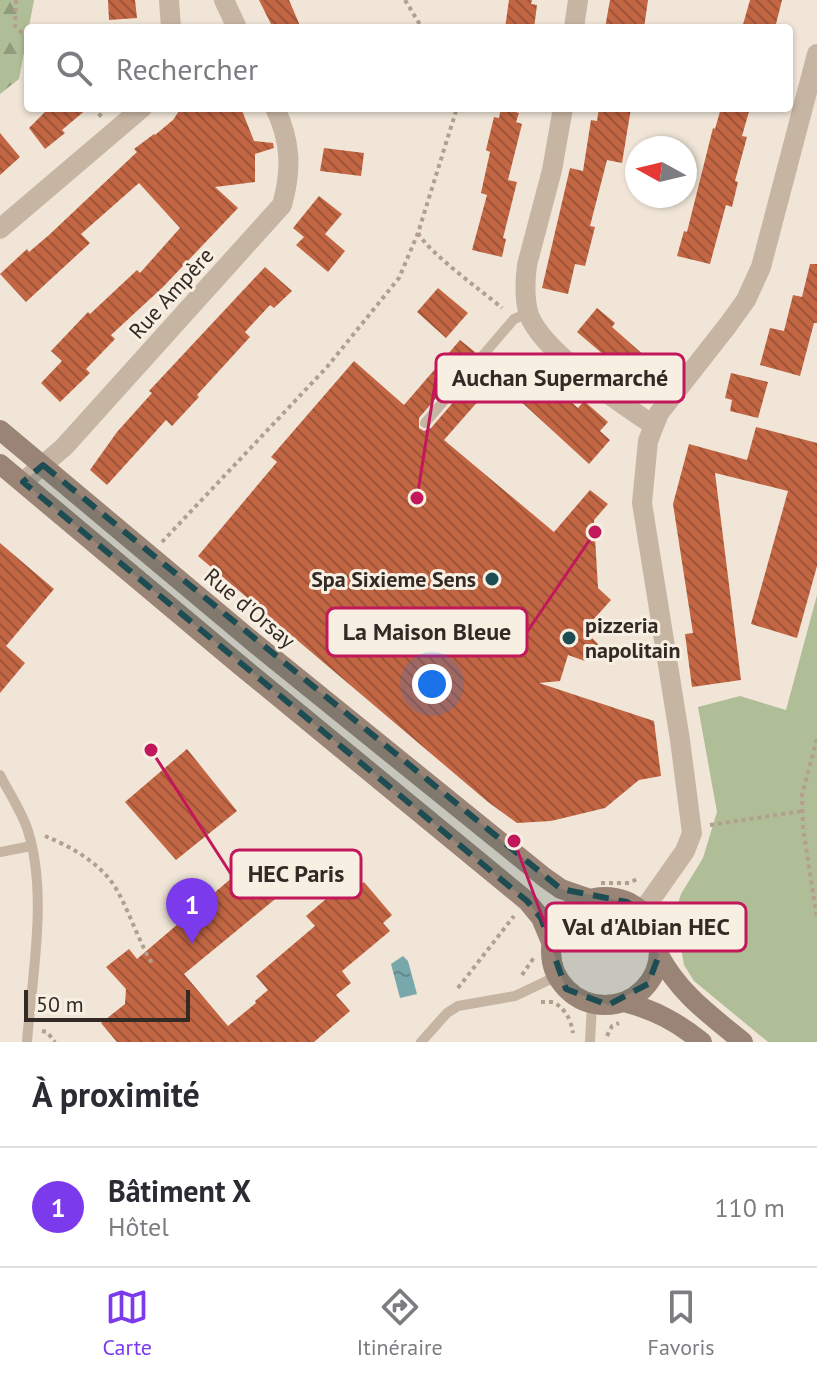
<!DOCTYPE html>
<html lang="fr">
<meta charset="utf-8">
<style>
:root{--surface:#fff;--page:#f7f7f7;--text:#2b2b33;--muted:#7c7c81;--line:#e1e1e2;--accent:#7c3aed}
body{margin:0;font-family:"PT Sans",sans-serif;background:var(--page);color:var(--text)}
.compass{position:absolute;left:625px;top:136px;width:72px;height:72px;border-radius:50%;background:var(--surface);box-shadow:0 2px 6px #0004;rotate:278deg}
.scale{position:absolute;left:24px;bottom:20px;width:166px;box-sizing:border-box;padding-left:8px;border:4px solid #332a25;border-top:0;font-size:22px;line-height:28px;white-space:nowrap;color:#332a25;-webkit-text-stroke:6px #f8efe3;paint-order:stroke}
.you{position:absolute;left:432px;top:684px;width:28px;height:28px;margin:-20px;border:6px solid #fff;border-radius:50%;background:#1a73e8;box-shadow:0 0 0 12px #1a73e833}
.badge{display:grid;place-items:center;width:52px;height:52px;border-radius:50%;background:var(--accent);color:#fff;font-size:26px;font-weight:700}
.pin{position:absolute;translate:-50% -66px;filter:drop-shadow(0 2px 4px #0008)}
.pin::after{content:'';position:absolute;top:42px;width:28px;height:24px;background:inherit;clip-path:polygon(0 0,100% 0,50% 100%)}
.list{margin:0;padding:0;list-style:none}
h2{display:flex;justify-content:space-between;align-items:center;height:104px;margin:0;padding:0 32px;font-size:34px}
h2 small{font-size:26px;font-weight:400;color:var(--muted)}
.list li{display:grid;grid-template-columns:52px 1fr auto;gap:24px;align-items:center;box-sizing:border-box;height:120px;padding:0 32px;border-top:2px solid var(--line)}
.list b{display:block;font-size:30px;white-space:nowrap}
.list p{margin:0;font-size:26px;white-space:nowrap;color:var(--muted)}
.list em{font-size:26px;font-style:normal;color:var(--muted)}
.icon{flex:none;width:44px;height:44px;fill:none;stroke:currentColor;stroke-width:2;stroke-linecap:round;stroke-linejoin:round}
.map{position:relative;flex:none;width:817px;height:1042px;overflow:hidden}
.search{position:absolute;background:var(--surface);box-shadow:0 2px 6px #0004;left:24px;right:24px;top:24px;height:88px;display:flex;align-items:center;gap:20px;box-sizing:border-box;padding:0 28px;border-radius:8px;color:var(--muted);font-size:30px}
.sheet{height:224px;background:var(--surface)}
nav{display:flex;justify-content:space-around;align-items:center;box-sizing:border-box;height:112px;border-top:2px solid var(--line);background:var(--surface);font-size:22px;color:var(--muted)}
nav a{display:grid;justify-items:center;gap:4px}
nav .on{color:var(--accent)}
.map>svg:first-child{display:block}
</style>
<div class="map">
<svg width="817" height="1042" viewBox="0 0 817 1042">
<defs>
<pattern id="forest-firs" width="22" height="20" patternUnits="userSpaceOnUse" patternTransform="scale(2)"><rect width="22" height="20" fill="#b0be98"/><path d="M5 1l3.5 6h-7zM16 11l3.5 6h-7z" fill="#909b7c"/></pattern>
<pattern id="water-ripples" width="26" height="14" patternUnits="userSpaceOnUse" patternTransform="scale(2)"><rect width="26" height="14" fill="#78a8ab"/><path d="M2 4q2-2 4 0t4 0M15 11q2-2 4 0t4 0" fill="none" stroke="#63898b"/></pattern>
<pattern id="building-back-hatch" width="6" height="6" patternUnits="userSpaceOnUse" patternTransform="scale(2)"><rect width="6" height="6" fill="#c26643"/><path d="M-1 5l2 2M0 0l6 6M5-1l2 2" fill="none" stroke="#9e5438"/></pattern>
</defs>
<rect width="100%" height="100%" fill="#f0e5d7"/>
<!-- grass -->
<path fill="#b0be98" d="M817,595V1042H768L694,981L684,965L675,913L681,894L703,858L717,812L698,707L740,696L786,710Z"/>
<!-- forest -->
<path fill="url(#forest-firs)" d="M0,0H34L19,79L0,94Z"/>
<!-- water -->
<path fill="url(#water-ripples)" d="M403,956L408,961L417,994L400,998L391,964Z"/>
<!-- building -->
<path fill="url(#building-back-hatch)" d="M108,0H135L137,18L109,20Z
M259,0H289L301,28H273Z
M509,0H532L531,4L537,5L534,28H505Z
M610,0H648L644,28H605Z
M750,0H782L775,28H742Z
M49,108H88L62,130L65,133L45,149L29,128Z
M181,108H241L254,141L273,143L274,148L255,154V182L215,187L238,208L163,287L111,335L115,339L86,369L90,373L60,402L41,383L62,361L51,351L88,312L90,314L137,270L140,273L180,228L139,183L81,234L90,243L26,302L0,274L27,249L29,252L49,235L137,152L134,149L154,134L155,135L173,120Z
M501,108L519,113L516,122L522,124L508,180L517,182L503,238L506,239L502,257L472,250L487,195L481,193L490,152L486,150L494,117L499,118Z
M599,108H631L622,163L607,160L590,226L595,227L585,266L575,264L568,294L542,288L570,168L583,171L591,120L597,121Z
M721,108H750L742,136L747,137L735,181L738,182L732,207L726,205L710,264L677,256L684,231L687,232L713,128L715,129Z
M0,133L20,157L0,175Z
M324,148L364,153L361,176L320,171Z
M319,196L342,214L325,234L345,251L328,272L296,245L304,237L293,228Z
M810,264H817V323H814L800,376L760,365L770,328L784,331L793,295L802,297Z
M265,267L292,291L274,308L270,305L245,332L250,337L197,395L199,397L172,426L166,420L107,485L90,470L117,432L152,393L149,391Z
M438,288L468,313L446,338L417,312Z
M597,308L615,323L612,327L655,365L634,389L616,375L618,372L601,357L604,355L577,332Z
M460,340L475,352L419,418V428L424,431L431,428L487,363L501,375L444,440L554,532L590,490L608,504L594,520L598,588L611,600L584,630L599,645L585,661L568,655L560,681L539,683L654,721L661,776L639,780L605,808L551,821L517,823L488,802L198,556L277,462L271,457L354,361L404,405Z
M527,363L578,408L584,401L608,422L600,431L610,440L589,464L506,388Z
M731,373L768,382L758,418L730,411L732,400L725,398Z
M756,427L817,443V566L797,638L751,624L788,491L715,473L741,680L692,687L685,634L693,633L673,504L689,444L747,460Z
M0,543L54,589L6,646L25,663L0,693Z
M187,749L237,811L176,860L125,802Z
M270,850L297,881L184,974L228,1026L256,1003L255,1001L268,990L256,976L315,926L306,916L347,881L354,890L364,882L392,915L383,923L390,931L342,971L351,983L336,995L350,1011L314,1042H117L101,1023L125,1004L126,989L106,967L129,949L137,959L234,876Z"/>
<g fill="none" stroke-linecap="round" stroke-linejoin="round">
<!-- path -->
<path stroke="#b39f8e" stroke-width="4" stroke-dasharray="4 4" stroke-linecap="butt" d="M16,0L15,26L28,39
M405,0L422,28
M93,108L102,117
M418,233C430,254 481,290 502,308
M162,542L327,367L399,278L418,233L457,108
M817,739L802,795L803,827L817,919
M710,825L803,811
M45,836C72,847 104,865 118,892C131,916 139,942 153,965
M601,883H629L639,878
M673,907L675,942
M522,975L535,956
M458,988L514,916
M541,1002H554C566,1011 570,1017 573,1033
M42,1031L47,1032L55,1042
M607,1036L612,1026L619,1023"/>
<!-- lane -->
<path stroke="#c7b5a4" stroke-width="10" d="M425,423L514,319L529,313
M0,775C9,793 22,812 28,831C48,895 32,976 27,1042
M0,852L31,846
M421,1042L447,1013L458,1006L515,996L557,976
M590,1042L592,1004"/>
<!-- street -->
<path stroke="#c7b5a4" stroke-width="20" d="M169,0L171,28
M224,0L237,28
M574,28L578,0
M563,108L552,170L527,265C525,281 524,299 529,315C543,352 619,402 653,425
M0,229L142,108
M23,482L64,447L282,205C292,170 291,141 275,108
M642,912L685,851L692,833L680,740L642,503L648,441L659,413L728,325L746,300L761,267L817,54"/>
<!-- secondary -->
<path stroke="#9a8476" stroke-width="20" d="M0,430L257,645L544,877L561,889L590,899
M0,464L241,666L527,901L541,918L552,944
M551 951a54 54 0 1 1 108 0a54 54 0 1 1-108 0Z
M659,955C680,994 709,1014 743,1042
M624,1002C655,1010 677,1022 702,1042"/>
</g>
<!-- marked area -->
<path fill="#1d4d52" fill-opacity="0.2" stroke="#1d4d52" stroke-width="6" stroke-dasharray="16 10" stroke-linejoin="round" d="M43,465L561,889L627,902L642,912L659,955L648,984L608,1005L566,989L541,918L527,901L23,482Z"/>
<!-- markers -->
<g fill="#1d4d52" stroke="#f8efe3" stroke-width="3">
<circle cx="492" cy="579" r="8"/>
<circle cx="569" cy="638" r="8"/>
</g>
<g text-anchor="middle" stroke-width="6" stroke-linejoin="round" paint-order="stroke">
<!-- street labels -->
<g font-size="22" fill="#332a25" stroke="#f8efe3">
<text transform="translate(171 293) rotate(-48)" y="8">Rue Ampère</text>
<text transform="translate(250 608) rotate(40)" y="8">Rue d'Orsay</text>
</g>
<!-- poi labels -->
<g font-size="22" font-weight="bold" fill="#332a25" stroke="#f8efe3" text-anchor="end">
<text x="476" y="587">Spa Sixieme Sens</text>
<text x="585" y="633" text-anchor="start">pizzeria<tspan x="585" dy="25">napolitain</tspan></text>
</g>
</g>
<!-- callouts -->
<path fill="none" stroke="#c2185b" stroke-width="3" d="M417 498L436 378M595 532L527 632M151 750L231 874M514 841L546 927"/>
<g fill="#c2185b" stroke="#f8efe3" stroke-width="3">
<circle cx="417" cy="498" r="8"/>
<circle cx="595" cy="532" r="8"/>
<circle cx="151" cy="750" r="8"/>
<circle cx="514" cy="841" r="8"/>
</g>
<g fill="#f8efe3" stroke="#c2185b" stroke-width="3">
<rect x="436" y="354" width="248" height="48" rx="8"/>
<rect x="327" y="608" width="200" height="48" rx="8"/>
<rect x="231" y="850" width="130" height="48" rx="8"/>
<rect x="546" y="903" width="200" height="48" rx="8"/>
</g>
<g font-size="24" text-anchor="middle" font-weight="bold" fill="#332a25">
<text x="560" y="386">Auchan Supermarché</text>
<text x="427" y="640">La Maison Bleue</text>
<text x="296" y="882">HEC Paris</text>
<text x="646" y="935">Val d'Albian HEC</text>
</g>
</svg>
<svg class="compass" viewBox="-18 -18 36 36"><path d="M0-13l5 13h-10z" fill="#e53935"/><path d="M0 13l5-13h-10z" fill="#7c7c81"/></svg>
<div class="scale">50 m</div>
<div class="you"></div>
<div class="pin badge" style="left:192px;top:944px">1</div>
<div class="search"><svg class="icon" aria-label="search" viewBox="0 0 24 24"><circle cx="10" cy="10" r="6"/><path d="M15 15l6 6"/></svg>Rechercher</div>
</div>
<section class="sheet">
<h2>À proximité<small></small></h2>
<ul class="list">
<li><span class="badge">1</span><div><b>Bâtiment X</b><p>Hôtel</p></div><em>110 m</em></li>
</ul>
</section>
<nav>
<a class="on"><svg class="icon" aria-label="map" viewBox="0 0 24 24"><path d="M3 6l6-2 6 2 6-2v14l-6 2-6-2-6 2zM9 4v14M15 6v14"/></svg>Carte</a>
<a><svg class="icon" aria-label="directions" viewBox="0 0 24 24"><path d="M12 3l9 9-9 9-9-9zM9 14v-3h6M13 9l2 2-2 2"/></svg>Itinéraire</a>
<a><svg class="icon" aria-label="saved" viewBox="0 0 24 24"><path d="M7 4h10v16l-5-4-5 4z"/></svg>Favoris</a>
</nav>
